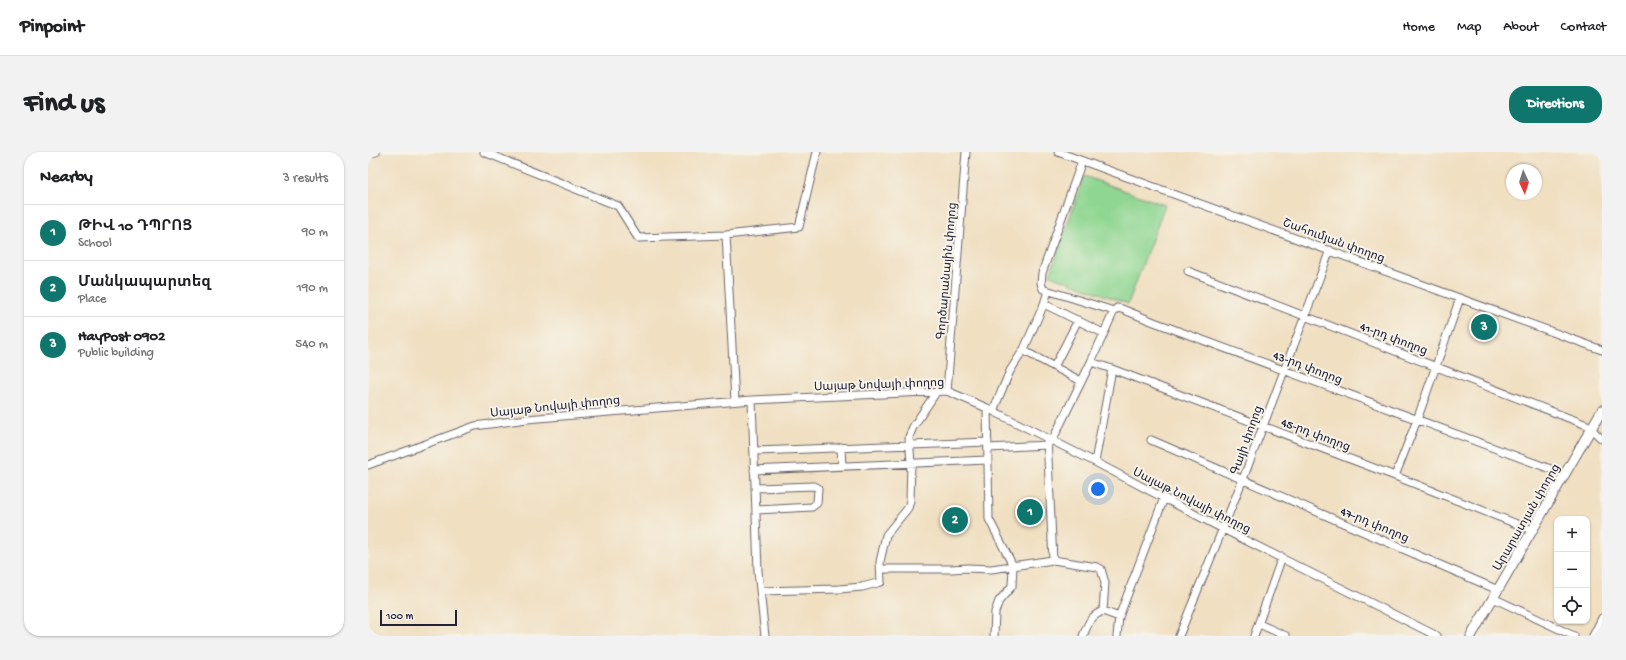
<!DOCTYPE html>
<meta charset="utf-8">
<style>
:root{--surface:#fff;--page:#f2f2f2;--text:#202124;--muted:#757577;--line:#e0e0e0;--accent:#0f766e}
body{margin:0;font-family:"Gochi Hand","Noto Sans Armenian",sans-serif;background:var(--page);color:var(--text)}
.controls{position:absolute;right:12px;bottom:12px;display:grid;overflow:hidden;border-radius:8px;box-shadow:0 1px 3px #0004}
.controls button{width:36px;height:36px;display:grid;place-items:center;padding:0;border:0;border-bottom:1px solid var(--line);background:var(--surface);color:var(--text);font:20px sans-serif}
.compass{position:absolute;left:1138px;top:12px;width:36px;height:36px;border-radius:50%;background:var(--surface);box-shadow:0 1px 3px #0004;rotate:176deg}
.scale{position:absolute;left:12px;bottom:10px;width:77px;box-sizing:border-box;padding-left:4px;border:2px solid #22223b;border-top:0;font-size:11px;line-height:14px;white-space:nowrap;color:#22223b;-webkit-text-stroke:3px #f7f3e8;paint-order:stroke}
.you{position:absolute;left:730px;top:337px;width:14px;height:14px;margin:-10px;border:3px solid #fff;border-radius:50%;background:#1a73e8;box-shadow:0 0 0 6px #1a73e833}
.badge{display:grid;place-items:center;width:26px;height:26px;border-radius:50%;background:var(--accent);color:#fff;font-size:13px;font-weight:700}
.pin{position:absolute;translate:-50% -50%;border:2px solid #fff;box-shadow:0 1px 4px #0006}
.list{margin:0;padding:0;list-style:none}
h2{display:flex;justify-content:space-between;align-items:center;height:52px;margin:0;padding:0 16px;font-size:17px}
h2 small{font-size:13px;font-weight:400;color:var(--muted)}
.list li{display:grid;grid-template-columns:26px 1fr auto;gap:12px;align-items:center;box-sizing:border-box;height:56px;padding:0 16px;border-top:1px solid var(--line)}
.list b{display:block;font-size:15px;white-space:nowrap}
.list p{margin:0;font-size:13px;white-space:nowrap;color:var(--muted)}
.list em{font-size:13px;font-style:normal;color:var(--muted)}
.icon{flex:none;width:22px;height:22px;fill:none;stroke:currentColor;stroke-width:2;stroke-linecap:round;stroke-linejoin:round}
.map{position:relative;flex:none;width:1234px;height:484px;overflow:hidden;border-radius:16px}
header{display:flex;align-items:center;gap:24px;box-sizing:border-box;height:56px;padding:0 20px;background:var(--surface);border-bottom:1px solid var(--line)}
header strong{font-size:19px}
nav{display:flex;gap:22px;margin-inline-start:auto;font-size:14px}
.intro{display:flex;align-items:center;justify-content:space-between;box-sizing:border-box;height:96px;padding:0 24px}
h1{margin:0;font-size:28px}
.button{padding:10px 18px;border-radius:16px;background:var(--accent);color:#fff;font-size:14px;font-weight:700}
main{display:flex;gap:24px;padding:0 24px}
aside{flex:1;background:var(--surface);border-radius:16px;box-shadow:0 1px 3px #0004}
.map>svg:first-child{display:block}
</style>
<header>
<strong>Pinpoint</strong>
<nav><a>Home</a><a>Map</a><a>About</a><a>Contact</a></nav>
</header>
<div class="intro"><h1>Find us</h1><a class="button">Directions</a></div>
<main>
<aside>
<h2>Nearby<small>3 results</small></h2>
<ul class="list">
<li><span class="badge">1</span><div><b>ԹԻՎ 10 ԴՊՐՈՑ</b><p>School</p></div><em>90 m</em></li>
<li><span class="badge">2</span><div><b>Մանկապարտեզ</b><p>Place</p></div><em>190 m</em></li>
<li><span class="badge">3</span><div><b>HayPost 0902</b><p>Public building</p></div><em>540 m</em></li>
</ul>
</aside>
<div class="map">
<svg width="1234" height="484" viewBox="0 0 1234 484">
<rect width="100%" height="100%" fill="#f7f3e8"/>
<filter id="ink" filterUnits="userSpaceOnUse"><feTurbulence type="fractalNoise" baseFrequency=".025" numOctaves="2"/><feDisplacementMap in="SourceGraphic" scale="8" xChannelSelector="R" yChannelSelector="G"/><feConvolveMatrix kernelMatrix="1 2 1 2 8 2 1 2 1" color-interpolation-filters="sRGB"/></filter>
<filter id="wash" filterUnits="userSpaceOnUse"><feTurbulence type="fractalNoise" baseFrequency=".012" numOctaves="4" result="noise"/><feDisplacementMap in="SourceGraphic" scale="16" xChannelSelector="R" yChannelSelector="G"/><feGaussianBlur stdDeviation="0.9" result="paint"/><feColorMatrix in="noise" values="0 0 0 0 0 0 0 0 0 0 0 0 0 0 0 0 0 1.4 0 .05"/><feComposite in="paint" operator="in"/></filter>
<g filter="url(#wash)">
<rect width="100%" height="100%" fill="#f0dfc1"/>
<!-- green -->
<path fill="#8ed691" stroke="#587c66" d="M716,24L797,53L760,152L682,123Z"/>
</g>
<g filter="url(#ink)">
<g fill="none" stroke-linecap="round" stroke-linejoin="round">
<defs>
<path id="minor" d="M116,0L250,54L270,86L358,83L431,75L449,0
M690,0L1234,198
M0,2L8,0
M714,9L674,121L673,131L675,137L746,159L749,156L754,157L786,170L1196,322
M358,83L367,249
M820,119L1224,275
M680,139L676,152L656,197L660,201L713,229
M676,152L735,181
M723,210L744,217L1027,324L1164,378
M686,215L710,168
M579,239L598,0
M384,248L390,419L397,484
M619,256L621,367L645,414L644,434L631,449L627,460L626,484
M625,259L642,219L656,197
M1223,277L1234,287
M783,288L1130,438
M684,289L723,210L746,159
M473,295L474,314
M620,296L680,293
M386,299L620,290
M727,310L744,217
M0,313L107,274L159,267L384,248L579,239L619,256L727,310L855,377L1069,484
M386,318L620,308
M1027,324L1049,268L1092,146
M387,336L446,334L450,336L449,351L444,355L388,358
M685,408L729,415L733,417L737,431L735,459
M513,417H583L600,416L623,417L685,408L679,286
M392,439L471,437L494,435L513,430L512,410L518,383L540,356L542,349L543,311L541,285L545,275L569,239
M1125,446L1206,484
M891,472L918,484
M715,484C720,472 722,464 735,459L751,465
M749,484L751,465L796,346
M811,484L875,327L962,98
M886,484L914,405
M1225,484L1234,466"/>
<path id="major" d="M1103,484L1234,258"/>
</defs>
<!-- minor casing -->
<use href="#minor" stroke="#6a646a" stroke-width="9"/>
<!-- major casing -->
<use href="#major" stroke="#6a646a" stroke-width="11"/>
<!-- minor -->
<use href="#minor" stroke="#fff" stroke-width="7"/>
<!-- major -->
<use href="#major" stroke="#fff" stroke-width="9"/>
</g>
</g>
<g text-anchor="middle" stroke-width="4" stroke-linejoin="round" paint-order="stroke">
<!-- street labels -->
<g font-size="12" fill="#22223b" stroke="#f7f3e8">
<text transform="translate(966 88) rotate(20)" y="4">Շահումյան փողոց</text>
<text transform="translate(578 119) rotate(-85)" y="4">Գործարանային փողոց</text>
<text transform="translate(1026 186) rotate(21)" y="4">41-րդ փողոց</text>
<text transform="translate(940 215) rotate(21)" y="4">43-րդ փողոց</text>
<text transform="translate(511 232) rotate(-2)" y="4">Սայաթ Նովայի փողոց</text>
<text transform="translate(187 254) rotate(-6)" y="4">Սայաթ Նովայի փողոց</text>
<text transform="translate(948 282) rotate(21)" y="4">45-րդ փողոց</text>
<text transform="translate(878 288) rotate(-70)" y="4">Գայի փողոց</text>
<text transform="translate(824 348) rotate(27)" y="4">Սայաթ Նովայի փողոց</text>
<text transform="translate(1158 365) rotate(-60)" y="4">Արարատյան փողոց</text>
<text transform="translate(1007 372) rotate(23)" y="4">47-րդ փողոց</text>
</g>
</g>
</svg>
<div class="controls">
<button>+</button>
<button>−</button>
<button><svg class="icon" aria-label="locate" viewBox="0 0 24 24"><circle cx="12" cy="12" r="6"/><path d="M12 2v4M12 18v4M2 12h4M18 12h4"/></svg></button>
</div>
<svg class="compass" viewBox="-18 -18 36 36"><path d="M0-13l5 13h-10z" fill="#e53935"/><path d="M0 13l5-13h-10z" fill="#757577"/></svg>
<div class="scale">100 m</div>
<div class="you"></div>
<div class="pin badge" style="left:662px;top:360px">1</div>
<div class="pin badge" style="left:587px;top:368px">2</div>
<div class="pin badge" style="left:1116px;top:175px">3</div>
</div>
</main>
